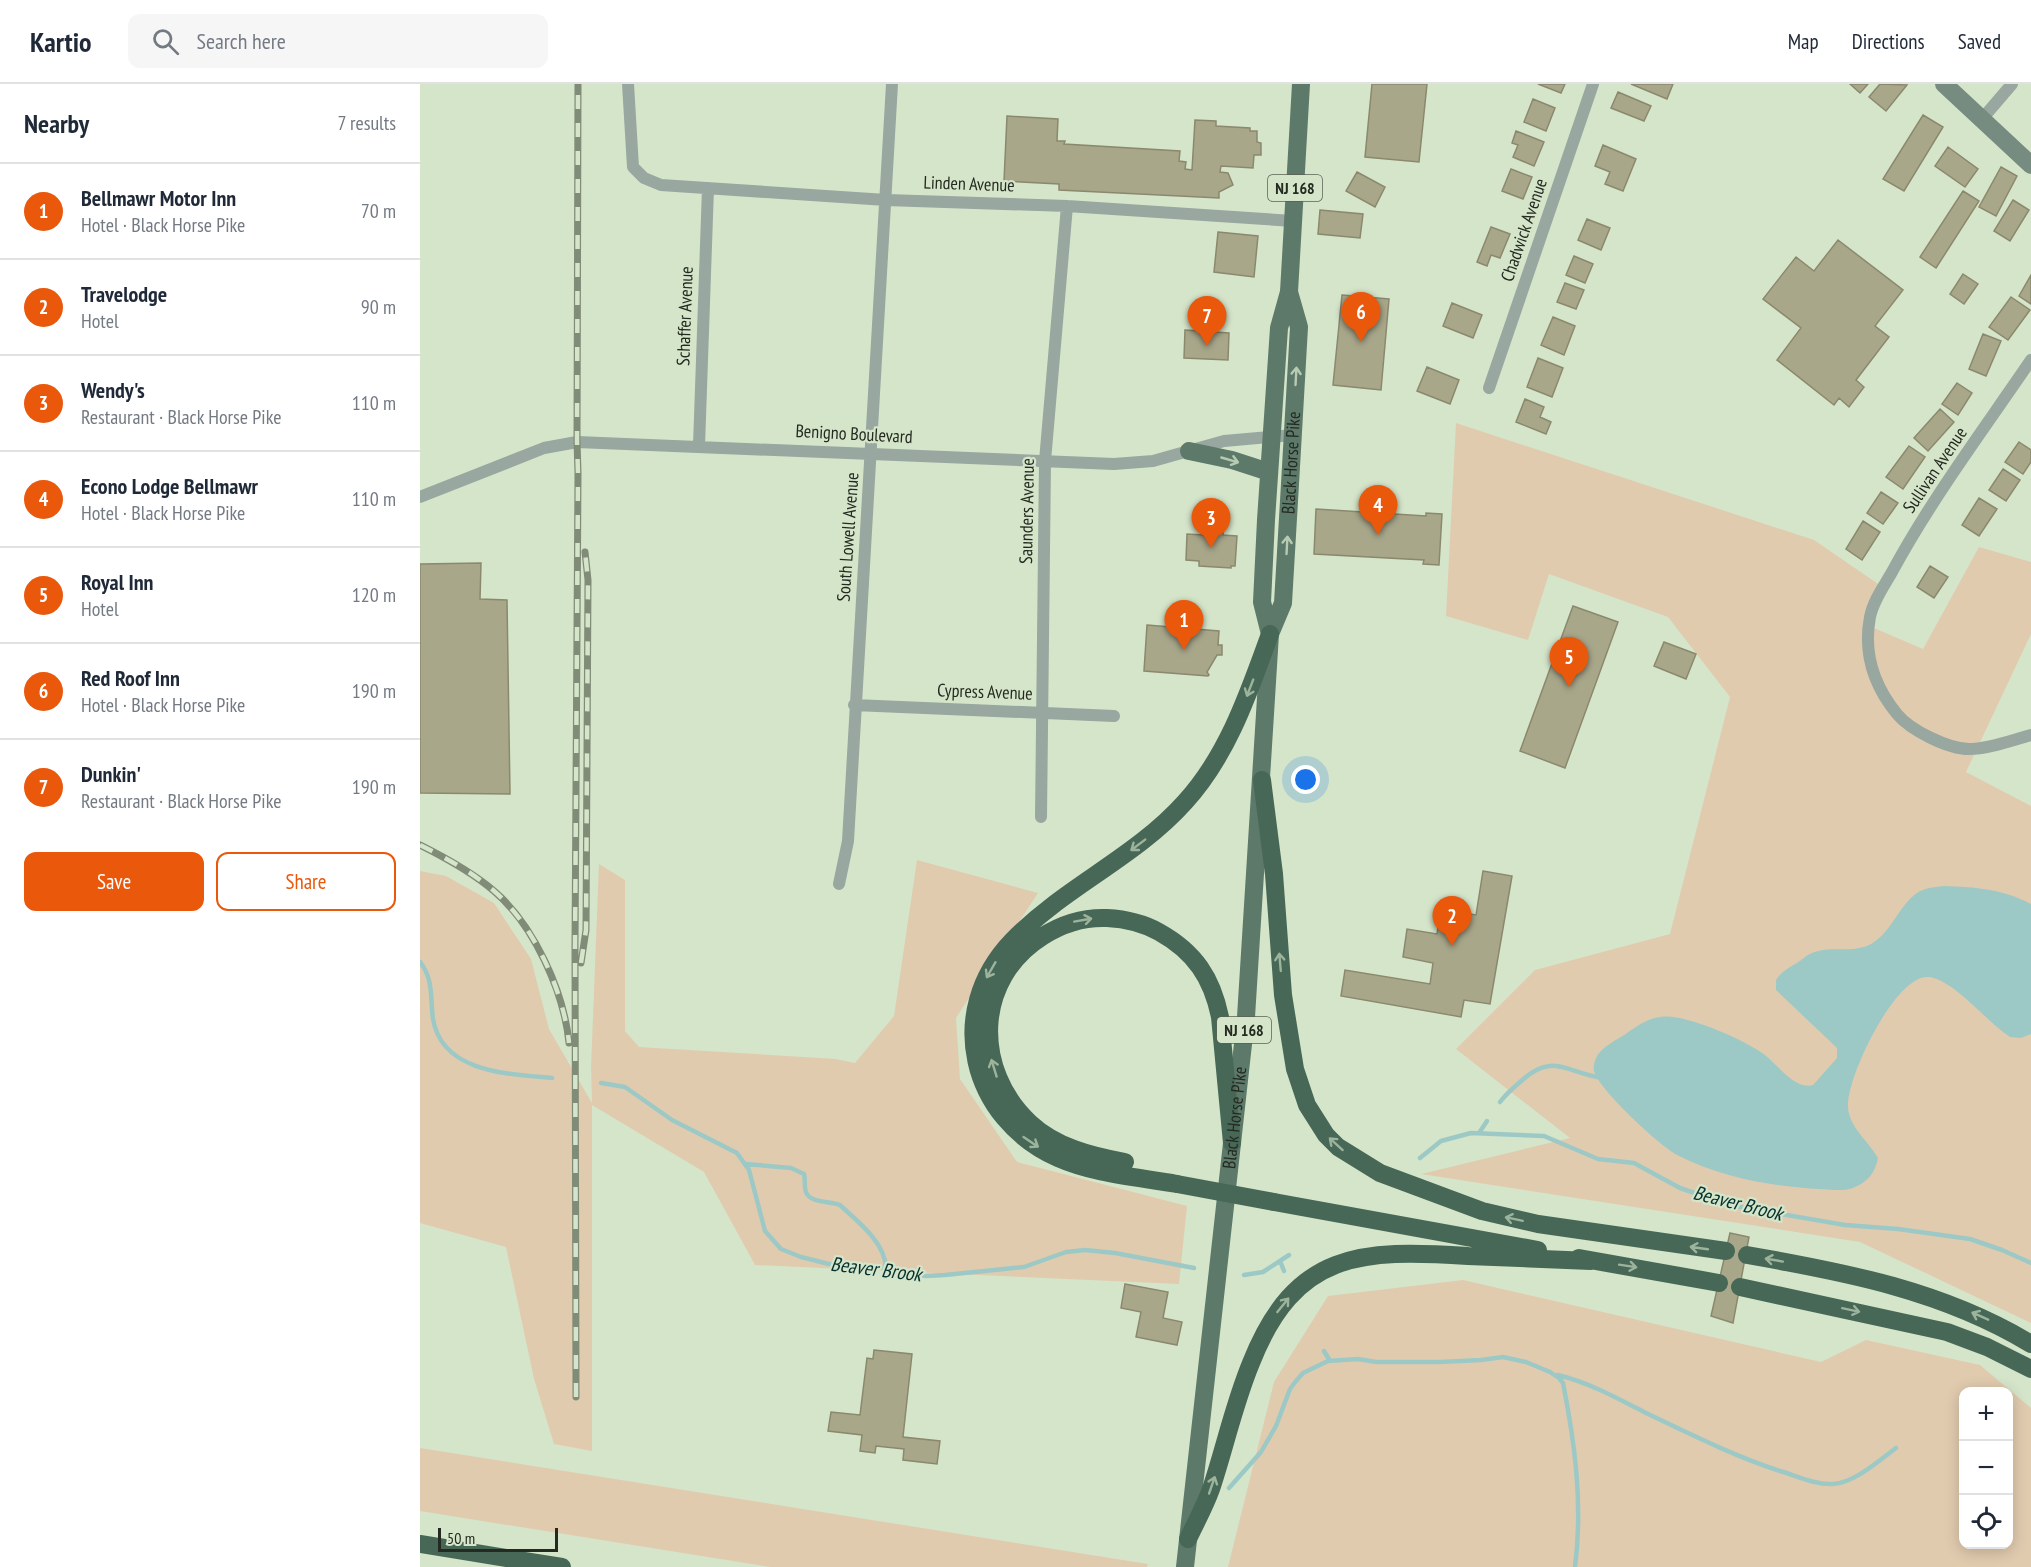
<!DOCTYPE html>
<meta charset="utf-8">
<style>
:root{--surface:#fff;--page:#f6f6f7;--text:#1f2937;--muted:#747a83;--line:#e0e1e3;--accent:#ea580c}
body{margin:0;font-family:"PT Sans Narrow",sans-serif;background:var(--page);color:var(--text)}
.controls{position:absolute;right:18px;bottom:18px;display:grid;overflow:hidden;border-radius:12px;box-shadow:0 3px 15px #0003}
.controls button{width:54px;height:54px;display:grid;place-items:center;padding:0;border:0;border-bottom:2px solid var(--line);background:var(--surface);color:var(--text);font:30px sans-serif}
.scale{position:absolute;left:18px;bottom:15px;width:120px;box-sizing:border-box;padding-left:6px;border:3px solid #242a20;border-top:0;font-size:16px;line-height:21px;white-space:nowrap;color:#242a20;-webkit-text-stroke:4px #d5e5ca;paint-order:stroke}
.you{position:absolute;left:886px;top:696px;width:21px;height:21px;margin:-15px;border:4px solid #fff;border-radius:50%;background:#1a73e8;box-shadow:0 0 0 9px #1a73e833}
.badge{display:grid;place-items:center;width:39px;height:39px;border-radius:50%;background:var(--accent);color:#fff;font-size:20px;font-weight:700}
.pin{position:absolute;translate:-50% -50px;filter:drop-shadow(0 2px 3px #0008)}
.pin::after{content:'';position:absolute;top:32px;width:21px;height:18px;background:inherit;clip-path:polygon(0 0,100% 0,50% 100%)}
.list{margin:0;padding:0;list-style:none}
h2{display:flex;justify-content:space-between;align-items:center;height:78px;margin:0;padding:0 24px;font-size:26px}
h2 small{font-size:20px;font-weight:400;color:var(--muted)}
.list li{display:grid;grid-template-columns:39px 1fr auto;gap:18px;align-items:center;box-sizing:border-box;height:96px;padding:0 24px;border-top:2px solid var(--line)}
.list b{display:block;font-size:22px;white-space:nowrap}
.list p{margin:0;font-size:20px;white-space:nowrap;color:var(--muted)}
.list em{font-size:20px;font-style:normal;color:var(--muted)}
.actions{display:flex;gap:12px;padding:18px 24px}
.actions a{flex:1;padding:14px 0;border:2px solid var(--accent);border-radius:12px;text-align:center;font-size:21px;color:var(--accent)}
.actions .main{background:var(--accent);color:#fff}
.icon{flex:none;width:33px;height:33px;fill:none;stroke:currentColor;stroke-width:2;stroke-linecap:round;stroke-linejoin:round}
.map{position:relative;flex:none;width:1611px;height:1483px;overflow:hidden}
header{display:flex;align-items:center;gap:36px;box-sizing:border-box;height:84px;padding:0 30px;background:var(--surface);border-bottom:2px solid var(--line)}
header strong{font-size:28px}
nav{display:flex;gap:33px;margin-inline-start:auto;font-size:21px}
.search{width:420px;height:54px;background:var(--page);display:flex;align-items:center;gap:15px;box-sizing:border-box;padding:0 21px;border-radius:12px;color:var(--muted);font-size:22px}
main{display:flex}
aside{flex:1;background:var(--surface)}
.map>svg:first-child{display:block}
</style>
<header>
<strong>Kartio</strong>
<div class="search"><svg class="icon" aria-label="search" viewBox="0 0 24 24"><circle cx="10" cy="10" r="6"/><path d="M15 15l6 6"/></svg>Search here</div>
<nav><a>Map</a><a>Directions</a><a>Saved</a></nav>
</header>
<main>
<aside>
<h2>Nearby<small>7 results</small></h2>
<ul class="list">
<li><span class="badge">1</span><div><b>Bellmawr Motor Inn</b><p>Hotel · Black Horse Pike</p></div><em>70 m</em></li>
<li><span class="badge">2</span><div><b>Travelodge</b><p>Hotel</p></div><em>90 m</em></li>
<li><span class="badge">3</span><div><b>Wendy's</b><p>Restaurant · Black Horse Pike</p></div><em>110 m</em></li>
<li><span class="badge">4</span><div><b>Econo Lodge Bellmawr</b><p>Hotel · Black Horse Pike</p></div><em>110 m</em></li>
<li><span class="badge">5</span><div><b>Royal Inn</b><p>Hotel</p></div><em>120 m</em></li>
<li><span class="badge">6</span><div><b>Red Roof Inn</b><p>Hotel · Black Horse Pike</p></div><em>190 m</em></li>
<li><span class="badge">7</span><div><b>Dunkin'</b><p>Restaurant · Black Horse Pike</p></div><em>190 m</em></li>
</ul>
<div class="actions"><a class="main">Save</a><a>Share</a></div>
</aside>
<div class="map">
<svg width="1611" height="1483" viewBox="0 0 1611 1483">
<rect width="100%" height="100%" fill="#d5e5ca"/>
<!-- green -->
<path fill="#e1cbaf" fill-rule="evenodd" d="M1036,339L1394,456L1464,504L1447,541L1503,565L1559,463L1611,478V550L1546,688L1611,722V1239L1440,1158L1001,1090L1150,1054L1036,965L1115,886L1250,850L1310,613L1248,533L1129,490L1108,556L1026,532Z
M497,776L618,809L536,934L540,995L597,1078L767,1122L759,1200L335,1181L284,1088L172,1021V1367L134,1360L114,1295L86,1163L0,1139V787L26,792L74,819L111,875L129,945L172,1019L171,983L179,780L205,796V947L219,963L416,975L435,979L474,932Z
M1043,1196L1401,1278L1446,1256L1560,1281L1611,1324V1483H808L854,1298L908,1212ZM1544,1308H1588V1460H1544Z
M0,1364L728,1480L727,1483H350L0,1427Z"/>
<!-- water -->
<path fill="#9cc9c6" d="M1524,802C1555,803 1583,805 1611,820V950L1601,954L1590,953C1568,939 1534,896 1509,893C1476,889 1426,994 1428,1023C1429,1043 1449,1058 1458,1074C1455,1089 1448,1098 1433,1104C1422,1108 1409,1105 1397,1105C1349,1102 1300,1093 1257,1071C1239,1061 1179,1006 1174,987C1173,983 1174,979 1176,974C1181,963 1197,956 1207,949C1217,942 1228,934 1240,933C1264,929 1325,956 1345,971C1358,981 1375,1006 1393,1001L1417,974V964L1356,906V896C1361,888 1368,884 1377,879C1382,876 1386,871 1392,869C1411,861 1432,870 1451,860C1471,849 1480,820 1497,809C1504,804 1515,803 1524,802Z"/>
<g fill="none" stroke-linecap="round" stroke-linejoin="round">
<!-- stream -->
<path stroke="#9cc9c6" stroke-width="4.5" d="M0,878C14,896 10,914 13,935C22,989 89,990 132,994
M181,999L205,1003L252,1036L317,1069L329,1086L345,1147L361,1165L381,1173L433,1186L457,1183L506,1192L525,1191L604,1183L646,1168L665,1166L695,1169L774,1184
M1080,1018C1086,1010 1093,1004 1100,998C1133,967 1146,989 1182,994
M1059,1049L1067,1037
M1000,1074L1021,1057L1051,1049L1124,1052L1178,1075L1214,1079L1260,1104L1309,1121L1425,1141L1478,1145L1550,1155L1582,1166L1611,1179
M326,1080L371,1084L384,1090C386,1096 383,1104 387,1110C392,1119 411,1117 420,1121C438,1138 465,1158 466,1184
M860,1177L864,1187
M824,1191L843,1188L869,1171
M904,1267L910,1277
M1138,1291C1170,1299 1197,1314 1226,1329C1270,1350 1314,1372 1360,1387C1377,1392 1395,1401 1413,1400C1434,1399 1460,1376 1476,1364
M809,1404L841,1368L856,1342L870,1305L876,1297L883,1289L908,1277L938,1275L956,1278H1020L1061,1276L1083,1273L1106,1278L1130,1288L1139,1294L1143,1299C1155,1360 1163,1421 1155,1483"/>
</g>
<!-- building -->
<path fill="#a9a78a" stroke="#8b896d" stroke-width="1.5" d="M952,0H1007L999,78L945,73Z
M1118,0H1145L1141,9Z
M1211,0H1253L1247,15Z
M1430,0H1448L1440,9Z
M1460,0L1487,1L1466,27L1449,13Z
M1198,8L1231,22L1224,37L1191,24Z
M1113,15L1135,24L1126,47L1104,38Z
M1503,31L1523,43L1484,107L1463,95Z
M587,32L638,35L637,57H645L644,60L760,67L759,77L766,78L765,85L772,86L775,36L796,37V42L830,44V47H837V58L841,59V71H834L833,84L801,82L800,88L808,89L813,101L799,108V114L639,106V100L584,97Z
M1096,47L1124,58L1114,82L1093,73L1098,61L1092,59Z
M1183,61L1216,75L1203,107L1185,100L1190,88L1175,82Z
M1528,63L1558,85L1545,103L1515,82Z
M1581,83L1597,92L1576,132L1559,123Z
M1091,85L1112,93L1103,115L1082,107Z
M937,88L965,103L955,123L926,107Z
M1543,107L1559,117L1516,184L1500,173Z
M1593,116L1609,126L1590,157L1574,147Z
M900,126L943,130L940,154L898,150Z
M1167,135L1190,144L1181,166L1158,156Z
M1071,143L1090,150L1080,174L1071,171L1067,182L1057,178Z
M798,148L838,152L834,193L794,188Z
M1418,156L1483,206L1455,242L1469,253L1436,296L1444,303L1429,323L1419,314L1414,321L1357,276L1381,244L1343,215L1376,173L1394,187Z
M1154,172L1173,180L1165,199L1146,191Z
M1543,190L1558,200L1544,220L1530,210Z
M1611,191V220L1599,212Z
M1145,199L1164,206L1156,225L1137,218Z
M922,211L969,215L961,306L913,301Z
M1591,213L1610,226L1588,256L1569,243Z
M1032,219L1062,231L1053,254L1023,242Z
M1133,233L1155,242L1144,271L1121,261Z
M765,246L809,249L808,276L764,274Z
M1563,250L1581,257L1566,292L1549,285Z
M1118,274L1143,284L1132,313L1107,303Z
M1007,283L1039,296L1030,320L997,307Z
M1537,299L1552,309L1538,331L1522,320Z
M1105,315L1124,323L1120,333L1131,338L1126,350L1096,338Z
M1520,325L1534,338L1508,367L1494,354Z
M1599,358L1611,366V378L1603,390L1585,378Z
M1489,362L1505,373L1483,405L1466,393Z
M1583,385L1600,396L1586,417L1569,406Z
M1461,408L1478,419L1463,440L1447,429Z
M1559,414L1577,425L1559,452L1542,441Z
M896,425L1006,432V429L1022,430L1019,481L1003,480L1004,476L894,470Z
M1443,437L1460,448L1442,476L1426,465Z
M785,445L803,446V451L817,452L815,482H811V484L779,482V477L766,476L767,450L784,451Z
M61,479L60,515L87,516L90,710L0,709V480Z
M1510,482L1528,493L1514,514L1497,503Z
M1153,522L1198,538L1145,684L1100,667Z
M727,541L799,547L798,561H802V571H797L787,588L789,591L788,592L724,587Z
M1244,558L1276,570L1266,595L1234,582Z
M1063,787L1092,792L1070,920L1044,916L1041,933L921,912L925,886L1010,900L1013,879L983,873L987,845L1017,850L1021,825L1056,831Z
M1310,1149L1329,1153L1313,1239L1291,1232Z
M705,1200L748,1208L743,1234L762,1238L757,1261L716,1253L721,1228L701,1224Z
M454,1266L492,1270L483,1353L520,1357L517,1380L483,1376L484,1365L456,1362L455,1369L440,1367L442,1351L408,1347L411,1328L440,1331L447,1274L453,1275Z"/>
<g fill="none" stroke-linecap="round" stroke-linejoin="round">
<!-- street -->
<path stroke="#98a79f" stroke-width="12" d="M208,0L213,83L224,94L241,101L466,116L647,122L873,137
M1562,35L1592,0
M1611,276C1564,345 1512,414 1472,488C1464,502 1453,517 1450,533C1443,570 1454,602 1477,630C1490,646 1528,665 1549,665C1569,665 1592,656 1611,651
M1069,304L1173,0
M279,362L288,104
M0,413L124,364L157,358L694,380L733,377L804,357L873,351
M434,621L694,632
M621,733L625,377L647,122
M419,800L428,757L472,0"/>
<!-- secondary -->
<path stroke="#768c80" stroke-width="18" d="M1524,0L1611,81"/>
<!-- primary -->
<g stroke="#5d796a" stroke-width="18">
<path d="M769,367L812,376L849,388"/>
<path id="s1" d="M850,550L863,519L870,400L879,243L869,208"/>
<path id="s2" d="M765,1483L826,933L850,550L842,518L846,436L859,244L869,208L881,0"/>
</g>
<!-- highway -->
<path stroke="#476857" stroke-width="18" d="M842,696L854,790L863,911L875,985L887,1021L906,1051L918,1063L960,1089L1062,1127L1118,1140L1306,1167
M705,1078C671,1072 636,1063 610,1039C553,986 554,895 623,852C642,840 664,833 687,834C706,835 723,839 739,848C775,868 792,894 800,933L812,1059
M757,1100C718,1093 674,1090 638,1074C550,1035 524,928 592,857C644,803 715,774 765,718C808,671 829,608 850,550
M854,1118L1118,1166
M1327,1171C1425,1188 1524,1207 1611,1260
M1159,1174L1299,1199
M1320,1203L1527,1248L1567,1263L1611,1285
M768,1455C776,1438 785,1422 791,1405C805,1363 814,1320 831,1279C875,1167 941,1165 1048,1172C1089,1174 1130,1175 1171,1177
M0,1460L142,1483"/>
<defs>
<path id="rail" d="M0,761C26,774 52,788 74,807C114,841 144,908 149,959
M161,879L166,846L168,496L165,468
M156,1313L155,863L158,389L157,358L158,0"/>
</defs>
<!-- rail casing -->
<use href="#rail" stroke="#808b78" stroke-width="7"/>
<!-- rail -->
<use href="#rail" stroke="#d5e5ca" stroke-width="4.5" stroke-dasharray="14" stroke-linecap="butt"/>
<!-- highway-bridge -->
<path stroke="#476857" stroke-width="18" d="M757,1100L854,1118"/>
</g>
<!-- one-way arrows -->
<defs><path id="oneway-shaft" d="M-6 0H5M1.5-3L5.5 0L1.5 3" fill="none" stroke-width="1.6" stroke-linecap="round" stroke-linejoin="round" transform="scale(1.5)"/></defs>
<g stroke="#b7cab2">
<use href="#oneway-shaft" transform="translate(876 292) rotate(-87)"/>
<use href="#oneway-shaft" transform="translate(810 376) rotate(16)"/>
<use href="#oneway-shaft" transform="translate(867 461) rotate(-87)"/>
</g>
<g stroke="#9cb39c">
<use href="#oneway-shaft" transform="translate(830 604) rotate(111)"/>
<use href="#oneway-shaft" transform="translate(718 761) rotate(143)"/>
<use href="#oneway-shaft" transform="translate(663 836) rotate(-10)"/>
<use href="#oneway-shaft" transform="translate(860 878) rotate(-95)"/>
<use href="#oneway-shaft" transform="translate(571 886) rotate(120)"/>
<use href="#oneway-shaft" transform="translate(574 984) rotate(-107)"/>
<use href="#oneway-shaft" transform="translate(611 1058) rotate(34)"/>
<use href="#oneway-shaft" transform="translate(916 1060) rotate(-138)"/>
<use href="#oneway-shaft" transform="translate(1094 1135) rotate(-168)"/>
<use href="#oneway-shaft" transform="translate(1279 1164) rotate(-172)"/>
<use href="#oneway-shaft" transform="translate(1354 1176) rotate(-170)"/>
<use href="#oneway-shaft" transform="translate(1208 1182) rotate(9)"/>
<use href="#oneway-shaft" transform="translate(863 1221) rotate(-51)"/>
<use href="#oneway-shaft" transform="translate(1431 1226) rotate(12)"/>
<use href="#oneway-shaft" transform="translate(1560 1232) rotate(-156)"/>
<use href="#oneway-shaft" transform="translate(792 1401) rotate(-71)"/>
</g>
<g text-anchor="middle" stroke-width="4.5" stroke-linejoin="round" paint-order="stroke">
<!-- shield labels -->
<g fill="#d5e5ca" stroke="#596253" stroke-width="1.5">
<rect x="848" y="91" width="54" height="26" rx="4.5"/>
<rect x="797" y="933" width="54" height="26" rx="4.5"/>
</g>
<g font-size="16" font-weight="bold" fill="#242a20">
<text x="875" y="110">NJ 168</text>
<text x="824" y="952">NJ 168</text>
</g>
<!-- street labels -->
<g font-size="18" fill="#242a20" stroke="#d5e5ca">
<text transform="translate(549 100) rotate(2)" y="6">Linden Avenue</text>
<text transform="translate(1104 146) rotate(-71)" y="6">Chadwick Avenue</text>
<text transform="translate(265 232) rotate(-88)" y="6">Schaffer Avenue</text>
<text transform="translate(434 350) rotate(3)" y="6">Benigno Boulevard</text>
<text dy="6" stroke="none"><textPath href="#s1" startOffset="174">Black Horse Pike</textPath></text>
<text transform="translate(1515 386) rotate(-56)" y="6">Sullivan Avenue</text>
<text transform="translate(607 427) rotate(-89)" y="6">Saunders Avenue</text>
<text transform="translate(428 453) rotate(-86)" y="6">South Lowell Avenue</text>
<text transform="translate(565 608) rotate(2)" y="6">Cypress Avenue</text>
<text dy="6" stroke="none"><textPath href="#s2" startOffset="452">Black Horse Pike</textPath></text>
</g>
<!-- water labels -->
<g font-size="20" font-style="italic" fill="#04312f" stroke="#d5e5ca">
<text transform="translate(1318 1119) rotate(14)" y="7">Beaver Brook</text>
<text transform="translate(456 1185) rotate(7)" y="7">Beaver Brook</text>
</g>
</g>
</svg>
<div class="controls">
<button>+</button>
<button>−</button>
<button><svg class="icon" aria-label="locate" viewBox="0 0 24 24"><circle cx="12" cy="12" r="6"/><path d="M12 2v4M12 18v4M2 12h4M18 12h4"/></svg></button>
</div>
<div class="scale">50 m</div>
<div class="you"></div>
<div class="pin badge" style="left:764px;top:566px">1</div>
<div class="pin badge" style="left:1032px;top:862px">2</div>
<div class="pin badge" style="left:791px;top:464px">3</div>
<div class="pin badge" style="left:958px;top:451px">4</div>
<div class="pin badge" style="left:1149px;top:603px">5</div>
<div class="pin badge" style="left:941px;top:258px">6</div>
<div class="pin badge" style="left:787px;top:262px">7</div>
</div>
</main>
